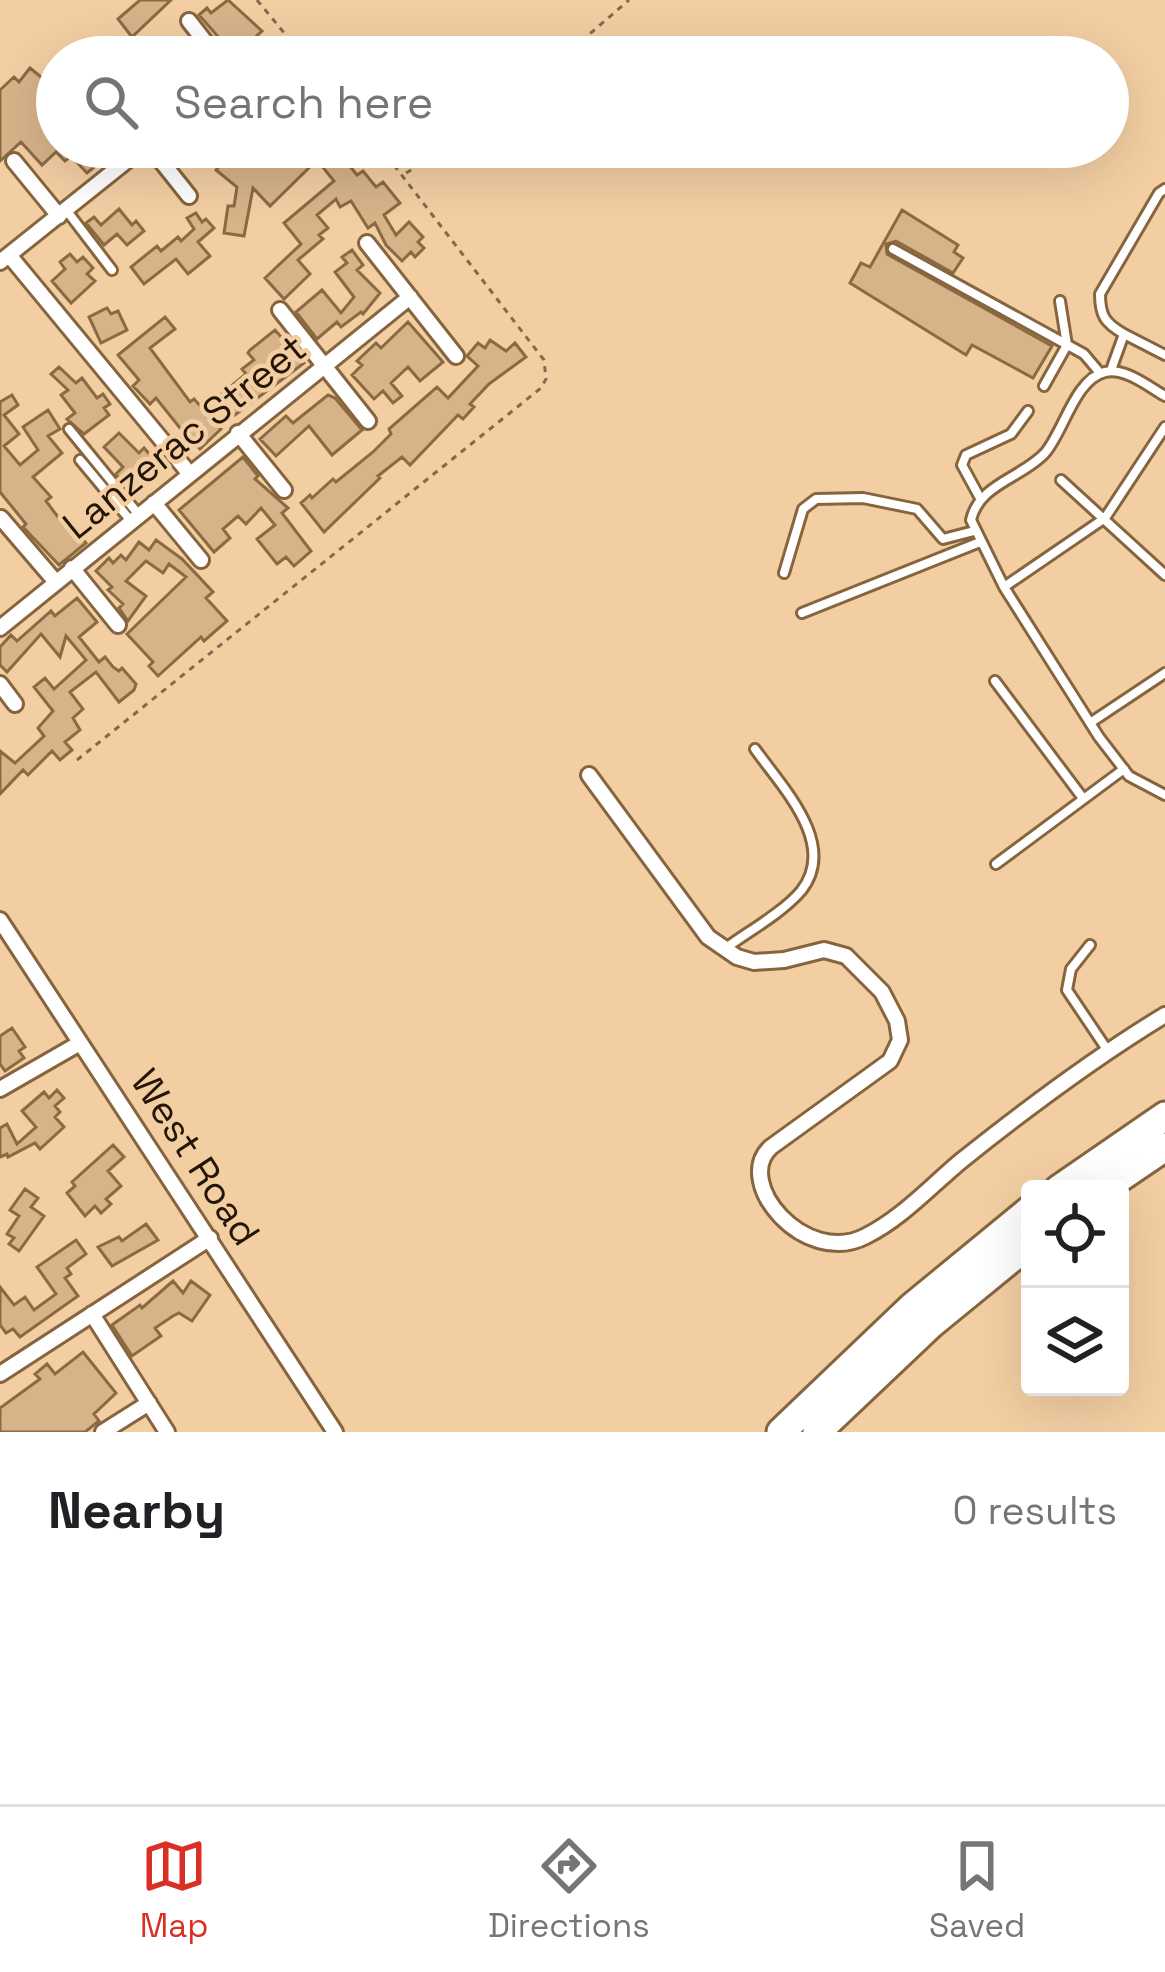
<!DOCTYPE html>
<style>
:root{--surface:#fff;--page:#f6f6f6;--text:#202124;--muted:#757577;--line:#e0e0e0;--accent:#d93025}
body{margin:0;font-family:"Space Grotesk",sans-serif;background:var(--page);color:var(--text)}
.controls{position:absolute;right:36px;bottom:36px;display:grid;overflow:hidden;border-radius:12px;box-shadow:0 12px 48px #0002}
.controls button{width:108px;height:108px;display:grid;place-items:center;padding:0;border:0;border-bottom:3px solid var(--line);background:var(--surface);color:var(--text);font:60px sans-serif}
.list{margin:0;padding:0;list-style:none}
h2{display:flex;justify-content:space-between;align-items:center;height:156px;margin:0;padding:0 48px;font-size:51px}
h2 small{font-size:39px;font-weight:400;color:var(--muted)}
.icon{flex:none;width:66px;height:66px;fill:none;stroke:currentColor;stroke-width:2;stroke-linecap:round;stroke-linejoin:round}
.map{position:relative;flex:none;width:1165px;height:1432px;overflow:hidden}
.search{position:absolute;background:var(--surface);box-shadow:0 12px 48px #0002;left:36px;right:36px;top:36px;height:132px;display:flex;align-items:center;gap:30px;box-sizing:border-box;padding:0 42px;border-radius:66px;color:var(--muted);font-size:45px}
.sheet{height:372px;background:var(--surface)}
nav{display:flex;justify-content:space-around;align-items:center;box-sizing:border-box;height:168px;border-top:3px solid var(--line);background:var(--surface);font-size:33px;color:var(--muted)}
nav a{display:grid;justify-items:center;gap:6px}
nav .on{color:var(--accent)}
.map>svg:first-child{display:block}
</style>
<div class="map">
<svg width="1165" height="1432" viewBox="0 0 1165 1432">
<rect width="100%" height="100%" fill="#f3cea3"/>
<!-- building -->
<path fill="#d7b389" stroke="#8b6a42" stroke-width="3" d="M140,0H171L132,37L118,19Z
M228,0L262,31L235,56L199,15L207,8L211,13Z
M30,68L57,90V100L43,111L57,127V147H84L99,163L87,173L71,156L65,161L56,152L42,165L21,142L0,161V90L14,77L19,82Z
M223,147H264L276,160L296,147H358L344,159L357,175L363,171L376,187L383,182L400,203L384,215L396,235L409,222L423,237L418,242L424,248L415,257L411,252L402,261L386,245L375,223L368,228L351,201L340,207L336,199L317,215L328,228L319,235L323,239L298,260L310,274L284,299L265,278L301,244L284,223L334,181L317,160L270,206L253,188L244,236L224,233L228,206H234L237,187L216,170L229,155Z
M119,209L132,225L136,221L144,231L127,245L117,234L104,245L86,223L94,217L101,225Z
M902,210L958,245L954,252L963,258L953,273L896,241L886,244L887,254L1052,346L1033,378L972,345L966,355L850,283L861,263L870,267Z
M196,213L202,222L206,219L214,228L198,242L210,256L188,274L176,259L144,284L131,267L157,246L161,251L178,237L181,241L194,229L187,218Z
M352,250L363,265L357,270L380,293L363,314L361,312L341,327L337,322L317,339L296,312L322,290L341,313L354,297L335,272L347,263L342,257Z
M70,254L77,262L83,257L93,268L87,274L95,281L71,303L52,281L65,269L60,262Z
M107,308L111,314L118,311L127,330L101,343L89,317Z
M165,317L175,329L150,348L190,402L194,399L221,429L200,449L195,444L191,448L181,436L184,433L156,398L150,404L133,386L139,380L118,355Z
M408,322L443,362L420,381L408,367L391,383L402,396L393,403L383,391L374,399L352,375L362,365L357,361L376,343L381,348Z
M275,330L304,363L235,415L220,395L246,374L242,369L254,360L248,353L250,350Z
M490,340L506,351L515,343L526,357L489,384L470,404L474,407L463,419L458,415L410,465L402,457L378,476L380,478L324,532L301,503L310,495L312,498L333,479L336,482L373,452L391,434L389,429L437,387L448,398L478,366L467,356L478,343L485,348Z
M59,367L76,383L82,378L97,398L103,394L110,404L104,408L109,415L84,434L67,419L75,413L61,395L68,390L51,374Z
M12,395L18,405L4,415L19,434L4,446L20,465L38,450L23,427L48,410L60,429L48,436L62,453L33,477L51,497L46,501L64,525L69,521L86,543L59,565L23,527L26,524L0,492V402Z
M328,395L335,398L362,430L332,455L309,426L276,456L260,439L286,416L293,423Z
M119,433L139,453L144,448L152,457L148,461L157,472L133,495L116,474L123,467L104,447Z
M243,457L258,476L255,479L288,508L282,513L311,551L294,566L286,557L277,564L257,539L275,525L261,508L246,524L238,516L223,529L230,538L214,552L179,510Z
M156,540L182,559L213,592L206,598L227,621L204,641L201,637L158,676L149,666L153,662L127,634L186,577L169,564L163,573L146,561L126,581L146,596L128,621L119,608L123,604L108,590L112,587L96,571L109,558L113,563L121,555L126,560L139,542L149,550Z
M77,598L97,622L79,637L99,662L105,657L113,667L119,671L122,668L136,684L134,690L119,702L96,672L70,692L83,709L73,718L80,730L65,742L72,750L60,760L52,751L28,775L23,770L0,794V751L15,763L44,736L38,728L53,711L34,687L45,678L54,689L86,660L66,636L60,657L41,634L7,672L0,665V647L11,635L17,641L51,611L55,616Z
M12,1028L25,1047L19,1051L24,1058L5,1071L0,1064V1036Z
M57,1090L64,1098L55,1106L60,1112L55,1117L64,1127L40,1149L35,1143L8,1157L7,1154L0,1157V1128L7,1124L17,1144L36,1127L22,1111L44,1092L49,1098Z
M113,1145L124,1157L108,1171L121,1186L106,1199L111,1204L101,1213L95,1206L85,1216L67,1193L75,1186L72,1182Z
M25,1189L38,1198L31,1207L44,1216L19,1251L9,1244L14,1238L7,1234L19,1216L10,1210Z
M146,1224L158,1240L112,1266L98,1247L119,1237L122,1241Z
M76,1240L86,1254L67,1268L71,1274L65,1278L78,1296L20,1337L13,1329L6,1333L0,1325V1287L14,1305L25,1297L34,1310L56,1294L37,1267Z
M173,1281L183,1293L191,1281L210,1295L192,1321L179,1313L173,1316L155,1328L161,1336L132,1356L112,1325L140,1305L142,1308Z
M83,1352L116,1393L94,1414L99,1421L85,1432H0V1408L40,1379L35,1374L47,1364L55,1374Z"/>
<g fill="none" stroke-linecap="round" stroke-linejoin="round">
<defs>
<path id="lane" d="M67,211L112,270
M893,249L1084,354L1100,373
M1124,334L1165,355
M1111,370L1124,334C1105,323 1100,316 1100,294L1159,193L1165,189
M1044,386L1067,345L1060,301
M1165,396C1149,387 1125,367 1105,372C1075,379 1064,431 1045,453C1022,478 979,484 971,520L1004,587L1099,737L1129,776L1165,795
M69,429L139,515
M80,460L131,521
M1061,480L1165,575
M980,498L962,465L966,455L1011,434L1028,411
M784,573L803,509L816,499L863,498L917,509L943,539L974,531
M1004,587L1105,518L1165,427
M802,613L980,542
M995,681L1082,797
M1090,723L1165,673
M996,864L1124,769
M1090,945L1071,969L1067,990L1108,1051
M726,948C749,931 782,913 801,891C839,844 781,786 755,749"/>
<path id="street" d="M189,21L217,57
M150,147L189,196
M14,161L59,216
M367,243L456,356
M9,255L189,473
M0,262L144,147
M280,310L368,421
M238,433L284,490
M154,503L201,560
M1,518L55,581
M72,568L118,625
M0,628L410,297
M0,684L15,704
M589,775L708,937L737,957L754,962L784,960L824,950L846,956L882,992L897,1021L900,1040L890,1061L771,1147C732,1182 805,1268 866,1236C902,1218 931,1186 961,1161C1026,1109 1094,1058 1165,1015
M0,920L335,1432
M0,1089L80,1043
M92,1314L167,1432
M0,1374L210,1238
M103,1432L149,1403"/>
<path id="highway" d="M1059,1189L1165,1116
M1103,1189L1165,1147
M781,1432L912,1307L1030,1210
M817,1432L931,1324L1030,1243"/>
</defs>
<!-- lane casing -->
<use href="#lane" stroke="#86643d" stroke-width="14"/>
<!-- street casing -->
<use href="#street" stroke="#86643d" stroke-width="20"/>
<!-- highway casing -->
<use href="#highway" stroke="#86643d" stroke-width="33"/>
<!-- path -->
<path stroke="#836a4e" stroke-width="3" stroke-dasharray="6 6" stroke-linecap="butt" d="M257,0L304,57
M563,57L629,0
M406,173L451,147
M77,760L541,388L546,379L544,360L380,147"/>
<!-- lane -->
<use href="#lane" stroke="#fff" stroke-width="8"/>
<!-- street -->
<use href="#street" stroke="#fff" stroke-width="14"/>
<!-- highway -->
<use href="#highway" stroke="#fff" stroke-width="27"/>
</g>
<g text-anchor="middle" stroke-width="9" stroke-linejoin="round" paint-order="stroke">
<!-- street labels -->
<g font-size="39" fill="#241606" stroke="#f3cea3">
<text transform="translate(184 436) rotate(-39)" y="14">Lanzerac Street</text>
<text transform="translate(196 1157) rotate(57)" y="14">West Road</text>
</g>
</g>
</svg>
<div class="controls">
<button><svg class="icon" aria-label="locate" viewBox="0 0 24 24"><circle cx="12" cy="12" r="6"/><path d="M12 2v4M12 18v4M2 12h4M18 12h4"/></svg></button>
<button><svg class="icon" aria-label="layers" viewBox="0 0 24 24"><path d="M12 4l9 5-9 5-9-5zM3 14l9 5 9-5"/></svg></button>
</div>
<div class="search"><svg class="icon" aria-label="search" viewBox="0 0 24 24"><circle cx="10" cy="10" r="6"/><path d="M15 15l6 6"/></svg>Search here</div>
</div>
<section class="sheet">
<h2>Nearby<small>0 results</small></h2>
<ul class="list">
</ul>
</section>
<nav>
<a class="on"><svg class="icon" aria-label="map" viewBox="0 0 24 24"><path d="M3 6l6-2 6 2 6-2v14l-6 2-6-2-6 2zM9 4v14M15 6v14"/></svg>Map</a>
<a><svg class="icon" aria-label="directions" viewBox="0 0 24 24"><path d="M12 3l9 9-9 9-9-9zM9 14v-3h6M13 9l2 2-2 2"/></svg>Directions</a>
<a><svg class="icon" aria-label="saved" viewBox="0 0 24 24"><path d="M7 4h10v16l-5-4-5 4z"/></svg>Saved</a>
</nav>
